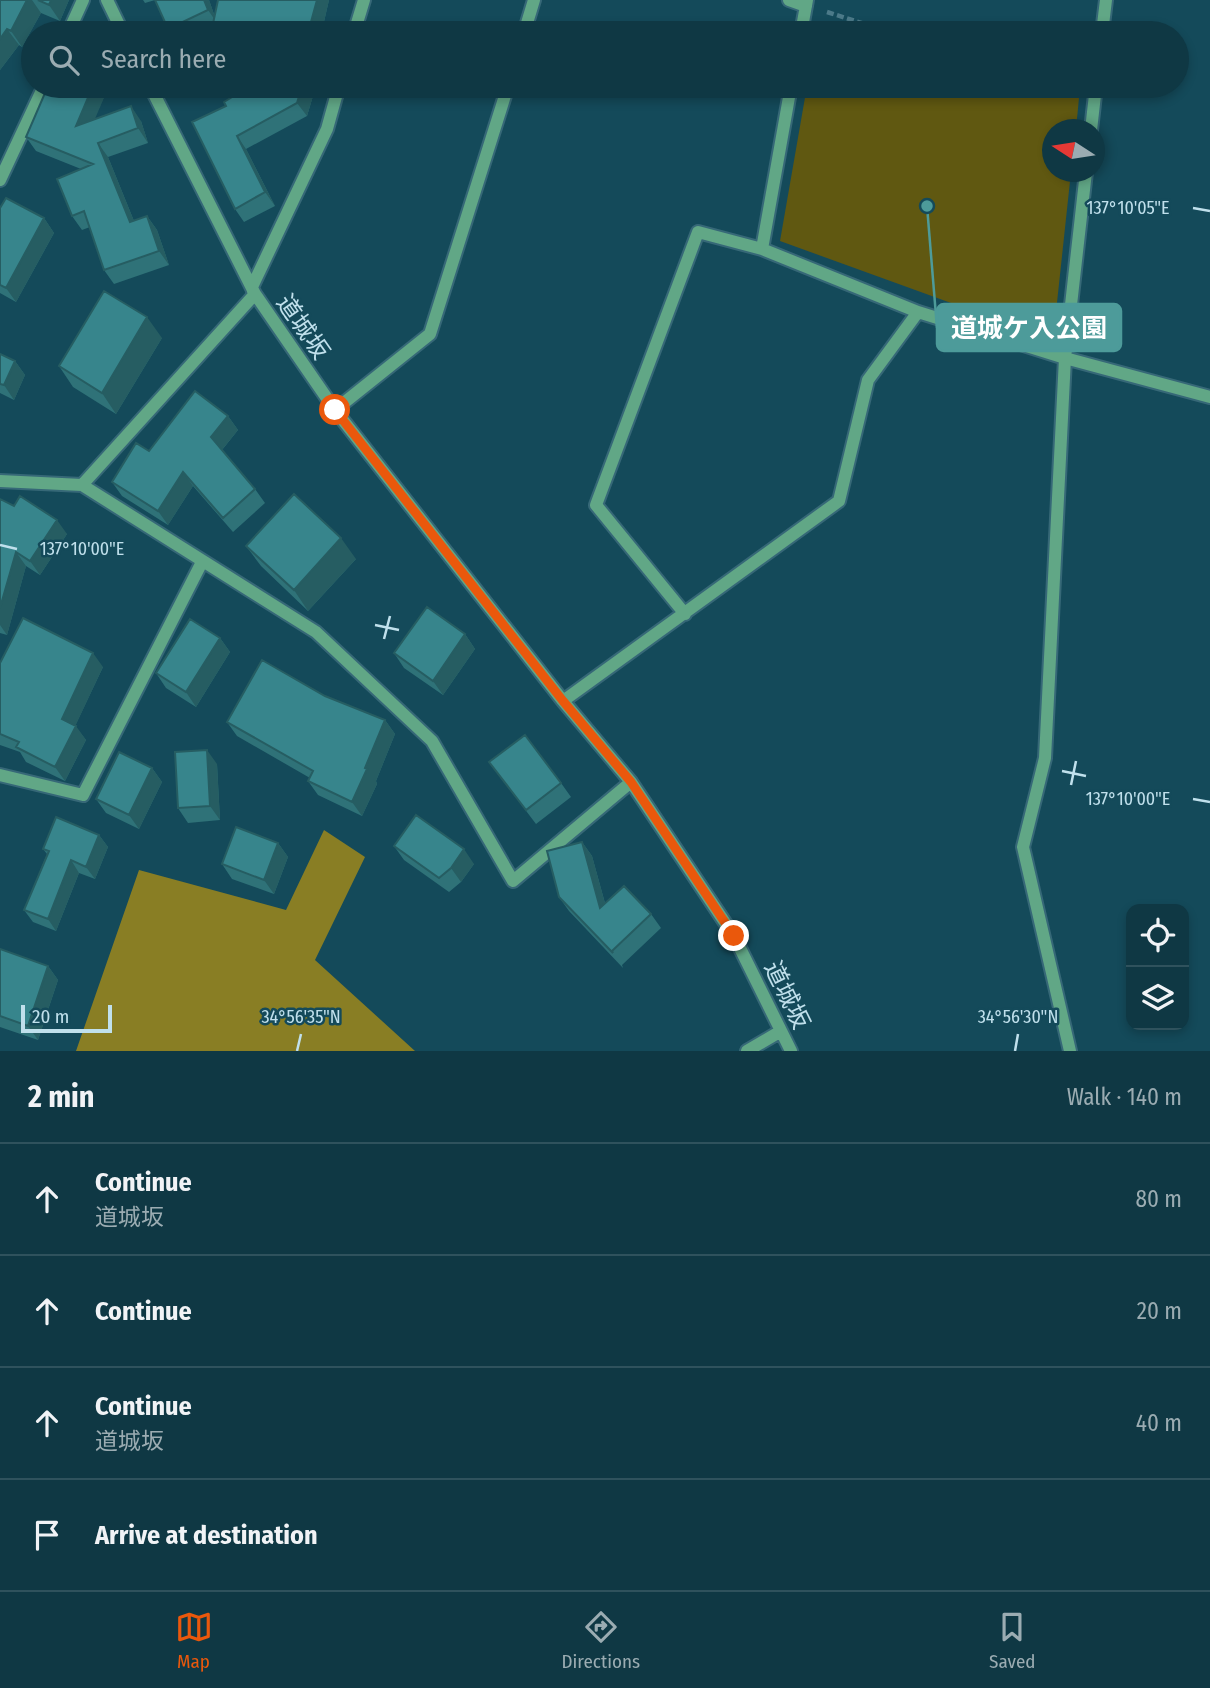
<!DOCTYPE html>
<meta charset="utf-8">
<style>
:root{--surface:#0f3844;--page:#183f4b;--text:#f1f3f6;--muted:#9bacb2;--line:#2f525d;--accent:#ea580c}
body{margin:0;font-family:"Fira Sans Condensed","Noto Sans JP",sans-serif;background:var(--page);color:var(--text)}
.controls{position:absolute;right:21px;bottom:21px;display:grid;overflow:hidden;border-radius:14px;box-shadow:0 4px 10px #0003}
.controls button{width:63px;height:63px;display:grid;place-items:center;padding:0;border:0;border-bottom:2px solid var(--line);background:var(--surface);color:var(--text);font:35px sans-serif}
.compass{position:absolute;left:1042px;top:119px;width:63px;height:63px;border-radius:50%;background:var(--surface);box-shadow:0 4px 10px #0003;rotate:282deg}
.scale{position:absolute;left:21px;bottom:18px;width:91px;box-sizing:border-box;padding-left:7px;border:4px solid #c0e0ec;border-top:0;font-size:19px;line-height:24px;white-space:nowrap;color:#c0e0ec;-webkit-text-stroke:5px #144a5a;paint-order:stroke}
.stop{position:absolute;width:21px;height:21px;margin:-16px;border:5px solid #ea580c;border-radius:50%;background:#fff}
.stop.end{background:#ea580c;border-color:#fff;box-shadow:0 2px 7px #0008}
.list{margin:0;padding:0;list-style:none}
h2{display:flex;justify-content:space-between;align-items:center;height:91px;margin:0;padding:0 28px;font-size:30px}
h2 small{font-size:23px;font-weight:400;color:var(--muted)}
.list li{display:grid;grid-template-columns:46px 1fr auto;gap:21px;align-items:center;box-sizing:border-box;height:112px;padding:0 28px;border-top:2px solid var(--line)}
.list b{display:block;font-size:26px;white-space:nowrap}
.list p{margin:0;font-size:23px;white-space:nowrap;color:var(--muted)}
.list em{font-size:23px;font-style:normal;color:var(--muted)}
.icon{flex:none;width:38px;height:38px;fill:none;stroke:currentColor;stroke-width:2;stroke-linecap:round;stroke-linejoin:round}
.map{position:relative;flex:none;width:1210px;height:1051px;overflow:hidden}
.search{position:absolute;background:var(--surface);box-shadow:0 4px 10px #0003;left:21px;right:21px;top:21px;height:77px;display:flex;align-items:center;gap:18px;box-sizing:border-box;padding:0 24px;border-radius:38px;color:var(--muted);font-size:26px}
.sheet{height:539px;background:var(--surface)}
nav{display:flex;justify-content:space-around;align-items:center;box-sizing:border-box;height:98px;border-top:2px solid var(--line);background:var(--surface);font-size:19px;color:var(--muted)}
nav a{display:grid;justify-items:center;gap:4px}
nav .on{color:var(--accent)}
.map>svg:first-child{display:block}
</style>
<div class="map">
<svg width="1210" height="1051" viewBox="0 0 1210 1051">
<rect width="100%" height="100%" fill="#144a5a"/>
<!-- green -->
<path fill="#605811" d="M818,22L855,33H816Z
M807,86H1037L1079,98L1076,129L1052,130V172H1071L1053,340L780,241Z"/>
<!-- forest -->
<path fill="#897e24" d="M324,830L365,857L315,960L415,1051H76L139,870L286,910Z"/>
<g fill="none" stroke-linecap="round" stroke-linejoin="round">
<defs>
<path id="minor" d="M107,0L123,33
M789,0L806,6
M68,33L83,0
M354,33L364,0
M524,33L534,0
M801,33L807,0
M1102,33L1106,0
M150,86L255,294L335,410L563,701L631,782L734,936L791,1051
M791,86L762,249L918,312L1065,358L1210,397
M1091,130L1096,86
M0,180L44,86
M253,291L252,287L327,129L339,86
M335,410L430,334L508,86
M0,481L82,485L316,632L432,741L513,881L631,782
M82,485L255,294
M685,614L596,505L698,232L762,249
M563,701L839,501L868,380L918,312
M0,775L83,795L202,562
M747,1051L781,1031
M1070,1051L1023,847L1045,758L1065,358L1086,172"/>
</defs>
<!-- minor casing -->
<use href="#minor" stroke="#366877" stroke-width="16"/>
<!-- path -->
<path stroke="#4c7a89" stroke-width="4.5" stroke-dasharray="7 3.5" stroke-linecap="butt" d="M827,12L893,33"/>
<!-- minor -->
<use href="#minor" stroke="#61a786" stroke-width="12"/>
</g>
<!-- wall -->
<path fill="#2f7278" d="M0,0H69L60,21L41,13L22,47L19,45L0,70Z
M143,0H155L145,3Z
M209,0L215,17L218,0H329L323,26L213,25L196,33H172L168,29Z
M109,86L94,119L141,121L148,143L108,157L134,221L147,216L157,230L169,265L114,284L104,270L90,227L82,230L72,216L81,169L36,151L26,137Z
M316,86L307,116L246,149L275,206L244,222L235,209L226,106L237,94Z
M0,208L44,218L54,233L16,302L0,293Z
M162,338L116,414L73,387L59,366Z
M0,354L15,361L25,375L14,400L0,393Z
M228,416L238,430L222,450L255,489L265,503L233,532L193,486L168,525L122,496L112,482L149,451Z
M0,499L67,534L40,575L26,566L7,635L0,633Z
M246,546L356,559L308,611L261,566Z
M465,634L475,649L443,695L404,668L394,653Z
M220,638L230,652L196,707L166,688L156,673Z
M0,663L103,667L75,726L86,740L65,781L26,762L20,752L0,745Z
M325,696L385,720L395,734L376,781L377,784L362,816L318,795L308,781L310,778L237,736L227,722Z
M489,762L561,783L571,797L536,824Z
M217,764L220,820L188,823L178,808Z
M152,768L162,782L139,829L106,813L96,799Z
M99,835L108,847L95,879L79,873L56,931L33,922L24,910L47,854L43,849Z
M582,842L592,856L605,903L651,914L661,928L622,965L623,968L569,911L559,897Z
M278,843L288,857L274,894L232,879L222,864Z
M394,846L474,864L461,882L449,892L404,860Z
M0,949L48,966L58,980L38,1040L0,1027Z"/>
<!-- shaded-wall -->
<path fill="#265d62" d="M27,0H32L41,13L22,47L11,31Z
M51,0H69L60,21L49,5Z
M204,0H209L217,23L208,10Z
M317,0H329L323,26L328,33H319L311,22Z
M7,29L19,45L0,70V39Z
M93,86H109L86,140L76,126Z
M302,86H316L307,116L297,103Z
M131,106L141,121L148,143L138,128Z
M237,136L246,149L275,206L265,192Z
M98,143L108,157L140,236L130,222Z
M147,216L157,230L169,265L159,251Z
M44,218L54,233L16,302L6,288Z
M147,317L162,338L116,414L102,393Z
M15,361L25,375L14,400L4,385Z
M228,416L238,430L221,451L211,437Z
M183,472L193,486L168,525L158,511Z
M57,520L67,534L40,575L30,561Z
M341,538L356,559L308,611L294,590Z
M16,552L26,566L7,635L0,625V608Z
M465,634L475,649L443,695L433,681Z
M220,638L230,652L196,707L186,692Z
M93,653L103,667L72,733L62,719Z
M385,720L395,734L376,781L377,784L362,816L352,802Z
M76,726L86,740L65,781L55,767Z
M207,750L217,764L220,820L210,806Z
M152,768L162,782L139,829L129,815Z
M99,835L108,847L95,879L86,867Z
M582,842L592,856L610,922L600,908Z
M278,843L288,857L274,894L264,880Z
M464,849L474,864L461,882L451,868Z
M71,860L79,873L56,931L48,919Z
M48,966L58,980L38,1040L28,1026Z"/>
<!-- building -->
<path fill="#37858c" stroke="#265d62" stroke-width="2" d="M0,0H27L11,31L7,29L0,39Z
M38,0H51L49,5Z
M155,0H204L208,10L168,29Z
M218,0H317L311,22L321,24L319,33H211Z
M74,25L93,33H70Z
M48,86H93L76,126L131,106L138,128L98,143L130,222L147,216L159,251L104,270L84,211L72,216L57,179L93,164L26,137Z
M232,86H302L297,103L237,136L265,192L235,209L192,122L226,106L224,102L237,94Z
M6,198L44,218L6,288L0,285V208Z
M104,291L147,317L102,393L59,366Z
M0,354L15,361L4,385L0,384Z
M195,391L228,416L211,437L255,489L223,518L183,472L158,511L112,482L136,443L149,451Z
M294,494L341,538L294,590L246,546Z
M20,496L57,520L30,561L16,552L0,608V499L14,506Z
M427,607L465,634L433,681L394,653Z
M23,618L93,653L62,719L76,726L55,767L16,747L19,742L0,734V663Z
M190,619L220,638L186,692L156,673Z
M262,660L325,696L385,720L365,768L367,769L352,802L308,781L313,771L227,722Z
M525,735L561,783L526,810L489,762Z
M207,750L210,806L178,808L175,752Z
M119,752L152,768L129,815L96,799Z
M416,815L464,849L451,868L439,878L394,846Z
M56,817L99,835L86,867L71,860L48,919L24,910L49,851L43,849Z
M236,827L278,843L264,880L222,864Z
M582,842L600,908L624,886L651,914L612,951L613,953L559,897L547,851Z
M0,949L48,966L28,1026L0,1016Z"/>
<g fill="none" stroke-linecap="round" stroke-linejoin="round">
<!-- route -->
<path stroke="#ea580c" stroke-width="9" d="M335,410L563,701L631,782L734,936"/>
</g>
<!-- ticks -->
<path fill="none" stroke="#c0e0ec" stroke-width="2.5" d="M1193,208L1210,211M0,545L17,549M375,625L399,630M384,639L390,616M1062,771L1086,776M1071,785L1076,761M1193,799L1210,802M297,1051L301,1034M1015,1051L1018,1034"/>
<g text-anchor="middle" stroke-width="5" stroke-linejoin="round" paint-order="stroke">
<!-- street labels -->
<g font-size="24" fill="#c0e0ec" stroke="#144a5a">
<text transform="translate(303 327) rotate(55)" y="8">道城坂</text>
<text transform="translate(787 995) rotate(64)" y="8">道城坂</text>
</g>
</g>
<g font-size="18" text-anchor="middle" fill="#c0e0ec" stroke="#144a5a" stroke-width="5" stroke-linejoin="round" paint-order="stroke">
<text x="1128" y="214">137°10'05"E</text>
<text x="82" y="555">137°10'00"E</text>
<text x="1128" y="805">137°10'00"E</text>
<text x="301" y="1023">34°56'35"N</text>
<text x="1018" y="1023">34°56'30"N</text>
</g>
<!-- callouts -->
<path fill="none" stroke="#4d9b9a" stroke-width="2.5" d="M927 206L937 328"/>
<circle fill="#4d9b9a" stroke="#144a5a" stroke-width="2.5" cx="927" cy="206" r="7"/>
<rect fill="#4d9b9a" stroke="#4d9b9a" stroke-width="2.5" x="937" y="304" width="184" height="47" rx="7"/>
<g font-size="26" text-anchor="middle" font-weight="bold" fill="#fff">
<text x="1029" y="337">道城ケ入公園</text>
</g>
</svg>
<div class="controls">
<button><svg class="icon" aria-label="locate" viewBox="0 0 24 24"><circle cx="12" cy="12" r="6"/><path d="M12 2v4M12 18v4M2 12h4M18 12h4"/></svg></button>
<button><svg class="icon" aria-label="layers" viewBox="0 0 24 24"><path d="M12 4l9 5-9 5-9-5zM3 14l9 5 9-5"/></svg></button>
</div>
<svg class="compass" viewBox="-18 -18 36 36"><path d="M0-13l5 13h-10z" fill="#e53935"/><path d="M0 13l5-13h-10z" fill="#9bacb2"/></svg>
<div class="scale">20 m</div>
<div class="stop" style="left:335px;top:410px"></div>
<div class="stop end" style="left:734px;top:936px"></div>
<div class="search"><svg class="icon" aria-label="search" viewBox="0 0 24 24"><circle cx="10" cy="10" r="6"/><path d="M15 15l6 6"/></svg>Search here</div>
</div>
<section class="sheet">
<h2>2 min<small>Walk · 140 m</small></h2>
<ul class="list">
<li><svg class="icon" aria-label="ahead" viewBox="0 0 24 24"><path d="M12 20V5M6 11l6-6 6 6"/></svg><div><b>Continue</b><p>道城坂</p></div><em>80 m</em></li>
<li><svg class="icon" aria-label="ahead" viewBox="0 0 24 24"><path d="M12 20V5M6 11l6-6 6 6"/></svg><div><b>Continue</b></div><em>20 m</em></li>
<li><svg class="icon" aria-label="ahead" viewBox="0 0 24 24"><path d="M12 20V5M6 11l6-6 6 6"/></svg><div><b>Continue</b><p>道城坂</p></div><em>40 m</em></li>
<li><svg class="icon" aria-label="arrive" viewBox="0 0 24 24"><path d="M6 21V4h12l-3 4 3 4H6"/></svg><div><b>Arrive at destination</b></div></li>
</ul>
</section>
<nav>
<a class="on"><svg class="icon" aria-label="map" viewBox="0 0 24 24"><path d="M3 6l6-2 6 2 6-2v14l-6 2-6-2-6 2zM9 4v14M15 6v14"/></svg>Map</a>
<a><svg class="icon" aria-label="directions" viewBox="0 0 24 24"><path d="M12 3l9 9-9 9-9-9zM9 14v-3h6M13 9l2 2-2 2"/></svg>Directions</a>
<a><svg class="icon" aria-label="saved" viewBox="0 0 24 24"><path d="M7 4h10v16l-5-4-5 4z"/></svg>Saved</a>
</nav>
